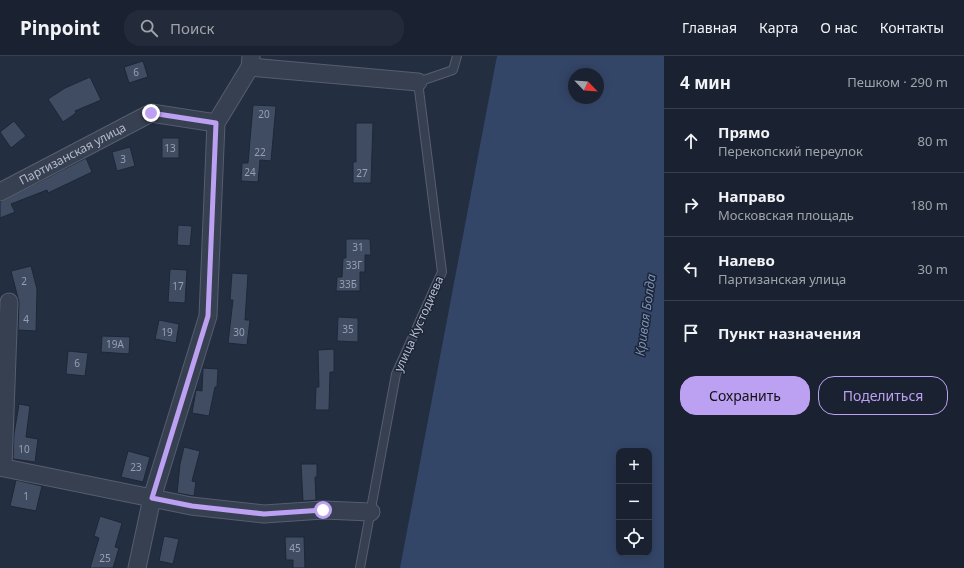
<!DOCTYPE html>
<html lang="ru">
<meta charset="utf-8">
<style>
:root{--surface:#1a2231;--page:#232a39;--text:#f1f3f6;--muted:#9fa4ab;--line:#383f4d;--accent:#bca0f2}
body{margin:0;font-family:"Noto Sans",sans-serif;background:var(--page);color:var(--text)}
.controls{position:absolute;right:12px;bottom:12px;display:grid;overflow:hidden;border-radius:8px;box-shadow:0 2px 10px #0003}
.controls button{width:36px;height:36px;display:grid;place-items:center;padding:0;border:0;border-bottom:1px solid var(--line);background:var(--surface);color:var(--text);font:20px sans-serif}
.compass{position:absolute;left:568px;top:12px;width:36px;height:36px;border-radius:50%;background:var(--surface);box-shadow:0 2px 10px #0003;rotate:115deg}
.stop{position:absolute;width:12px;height:12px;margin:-9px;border:3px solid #bca0f2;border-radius:50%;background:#fff}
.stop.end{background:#bca0f2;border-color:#fff;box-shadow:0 1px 4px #0008}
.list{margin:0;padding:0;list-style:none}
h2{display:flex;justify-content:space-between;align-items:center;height:52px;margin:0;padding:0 16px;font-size:17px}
h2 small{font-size:13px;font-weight:400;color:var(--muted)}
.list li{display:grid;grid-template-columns:26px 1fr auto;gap:12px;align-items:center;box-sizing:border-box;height:64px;padding:0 16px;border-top:1px solid var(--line)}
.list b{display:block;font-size:15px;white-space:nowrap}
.list p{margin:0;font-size:13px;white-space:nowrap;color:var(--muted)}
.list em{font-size:13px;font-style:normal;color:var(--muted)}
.actions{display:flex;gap:8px;padding:12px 16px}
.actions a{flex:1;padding:9px 0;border:1px solid var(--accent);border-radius:16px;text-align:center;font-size:14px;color:var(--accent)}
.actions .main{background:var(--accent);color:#111}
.icon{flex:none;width:22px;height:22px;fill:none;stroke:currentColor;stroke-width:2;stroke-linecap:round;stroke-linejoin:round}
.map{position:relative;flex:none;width:664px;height:512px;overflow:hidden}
header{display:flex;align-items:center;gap:24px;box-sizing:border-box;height:56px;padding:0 20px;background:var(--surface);border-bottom:1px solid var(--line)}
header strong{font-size:19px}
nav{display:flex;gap:22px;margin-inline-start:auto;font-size:14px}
.search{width:280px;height:36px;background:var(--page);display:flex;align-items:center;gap:10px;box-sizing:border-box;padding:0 14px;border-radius:16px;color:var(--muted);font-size:15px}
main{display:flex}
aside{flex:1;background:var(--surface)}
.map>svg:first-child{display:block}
</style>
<header>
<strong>Pinpoint</strong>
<div class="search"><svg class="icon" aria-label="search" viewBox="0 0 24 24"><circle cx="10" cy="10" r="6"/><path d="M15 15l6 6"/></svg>Поиск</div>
<nav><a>Главная</a><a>Карта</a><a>О нас</a><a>Контакты</a></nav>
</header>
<main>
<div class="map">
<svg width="664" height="512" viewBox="0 0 664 512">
<rect width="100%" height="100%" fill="#232e41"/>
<!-- water -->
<path fill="#344668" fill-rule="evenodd" d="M497,0H664V512H400ZM574,18H598V42H574ZM619,395H649V497H619Z"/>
<!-- building -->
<path fill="#3f4c61" stroke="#1e2738" d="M143,5L148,21L129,27L124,11Z
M90,21L101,44L75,55L76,57L63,66L48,43L65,32Z
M253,49L276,50L271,105L260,104L258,126L241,125L242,107H248Z
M14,65L26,80L11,92L0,76Z
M356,67H373L371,127H353V106H356Z
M162,82H179V102H162Z
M130,91L135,110L117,115L112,96Z
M86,102L92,116L48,137L47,134L11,148L15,156L0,162V146Z
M178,169L192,170L190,190L177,189Z
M346,183H370L371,199H365V216H360V235H336L337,221H342L343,202H346Z
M31,210L37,233L36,275L18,274L19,246L11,215Z
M170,213L187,214L185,247L168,246Z
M232,217L248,218L245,264H250L247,289L228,287L233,244H230Z
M338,261L358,262V286L337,285Z
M159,264L179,268L176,287L155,283Z
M102,280L130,281L129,298L101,296Z
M334,293V316H330L329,354H315L316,331H319L318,294Z
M68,295L88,297L85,320L66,318Z
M203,312L218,313L217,331H215L209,360L192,357L196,334L202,335Z
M19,348L30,350L26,381L38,383L35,406L13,403L14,378Z
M184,391L200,395L192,425L196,426L194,440L177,437L180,408Z
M128,395L150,401L143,426L121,421Z
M301,408H317V421H315L316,444L303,445Z
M16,424L42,430L36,455L10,450Z
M100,460L122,467L115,491L119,492L113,512H90L99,482L94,480Z
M164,480L179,483L173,508L159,505Z
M285,481H304L305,512H293V504H286Z"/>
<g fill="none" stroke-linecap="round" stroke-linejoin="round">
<defs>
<path id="lane" d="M360,512L396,318L442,216L418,26L453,14L457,0"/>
<g id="street">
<path d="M250,11L418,26"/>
<path id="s1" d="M0,136L151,57L216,67"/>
<path d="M0,411L191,450L264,458L323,454L371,456"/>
<path d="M3,411L9,246"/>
<path d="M137,512L152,442L208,260L216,67L250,11L251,0"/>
</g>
</defs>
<!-- lane casing -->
<use href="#lane" stroke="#555e6f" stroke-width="10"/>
<!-- street casing -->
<use href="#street" stroke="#555e6f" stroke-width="19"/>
<!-- lane -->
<use href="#lane" stroke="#374051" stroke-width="8"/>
<!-- street -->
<use href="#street" stroke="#374051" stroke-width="17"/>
</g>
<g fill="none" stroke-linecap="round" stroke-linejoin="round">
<!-- route -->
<path stroke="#bca0f2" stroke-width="5" d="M151,57L216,67L208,260L152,442L192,450L264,458L323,454"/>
</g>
<g text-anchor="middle" stroke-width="3" stroke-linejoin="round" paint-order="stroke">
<!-- number labels -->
<g font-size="10" fill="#97a0b1">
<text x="136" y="20">6</text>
<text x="264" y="62">20</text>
<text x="170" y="96">13</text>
<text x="260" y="100">22</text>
<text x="123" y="107">3</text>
<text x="250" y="120">24</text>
<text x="362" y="121">27</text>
<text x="358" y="195">31</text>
<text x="354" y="213">33Г</text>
<text x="24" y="229">2</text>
<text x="348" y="232">33Б</text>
<text x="178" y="234">17</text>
<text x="26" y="267">4</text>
<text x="348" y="277">35</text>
<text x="167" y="280">19</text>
<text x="239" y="280">30</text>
<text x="115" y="292">19А</text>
<text x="77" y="311">6</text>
<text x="24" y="397">10</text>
<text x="136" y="415">23</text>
<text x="26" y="444">1</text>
<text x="295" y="496">45</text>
<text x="105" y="506">25</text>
</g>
<!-- street labels -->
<g font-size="12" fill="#b4bccc" stroke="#1c2536">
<text dy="4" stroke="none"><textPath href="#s1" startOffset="82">Партизанская улица</textPath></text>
<text transform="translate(419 268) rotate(-66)" y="4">улица Кустодиева</text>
</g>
<!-- water labels -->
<g font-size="13" font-style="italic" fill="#798fb5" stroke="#1c2536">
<text transform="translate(645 259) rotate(-82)" y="5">Кривая Болда</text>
</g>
</g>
</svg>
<div class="controls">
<button>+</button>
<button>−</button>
<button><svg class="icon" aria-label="locate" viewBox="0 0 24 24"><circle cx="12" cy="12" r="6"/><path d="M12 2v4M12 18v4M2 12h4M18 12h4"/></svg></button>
</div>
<svg class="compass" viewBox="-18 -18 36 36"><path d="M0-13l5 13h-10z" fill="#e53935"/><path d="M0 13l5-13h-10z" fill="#9fa4ab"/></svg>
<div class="stop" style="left:323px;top:454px"></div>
<div class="stop end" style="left:151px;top:57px"></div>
</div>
<aside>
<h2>4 мин<small>Пешком · 290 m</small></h2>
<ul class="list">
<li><svg class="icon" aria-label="ahead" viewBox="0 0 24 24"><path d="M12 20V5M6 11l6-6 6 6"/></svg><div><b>Прямо</b><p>Перекопский переулок</p></div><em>80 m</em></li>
<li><svg class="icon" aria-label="right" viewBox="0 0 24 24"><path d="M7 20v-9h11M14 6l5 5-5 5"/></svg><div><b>Направо</b><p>Московская площадь</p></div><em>180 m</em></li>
<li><svg class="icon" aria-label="left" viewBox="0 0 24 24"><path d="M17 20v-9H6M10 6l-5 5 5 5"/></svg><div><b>Налево</b><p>Партизанская улица</p></div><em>30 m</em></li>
<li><svg class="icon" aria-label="arrive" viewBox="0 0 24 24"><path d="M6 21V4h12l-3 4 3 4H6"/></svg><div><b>Пункт назначения</b></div></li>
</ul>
<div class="actions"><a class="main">Сохранить</a><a>Поделиться</a></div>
</aside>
</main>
